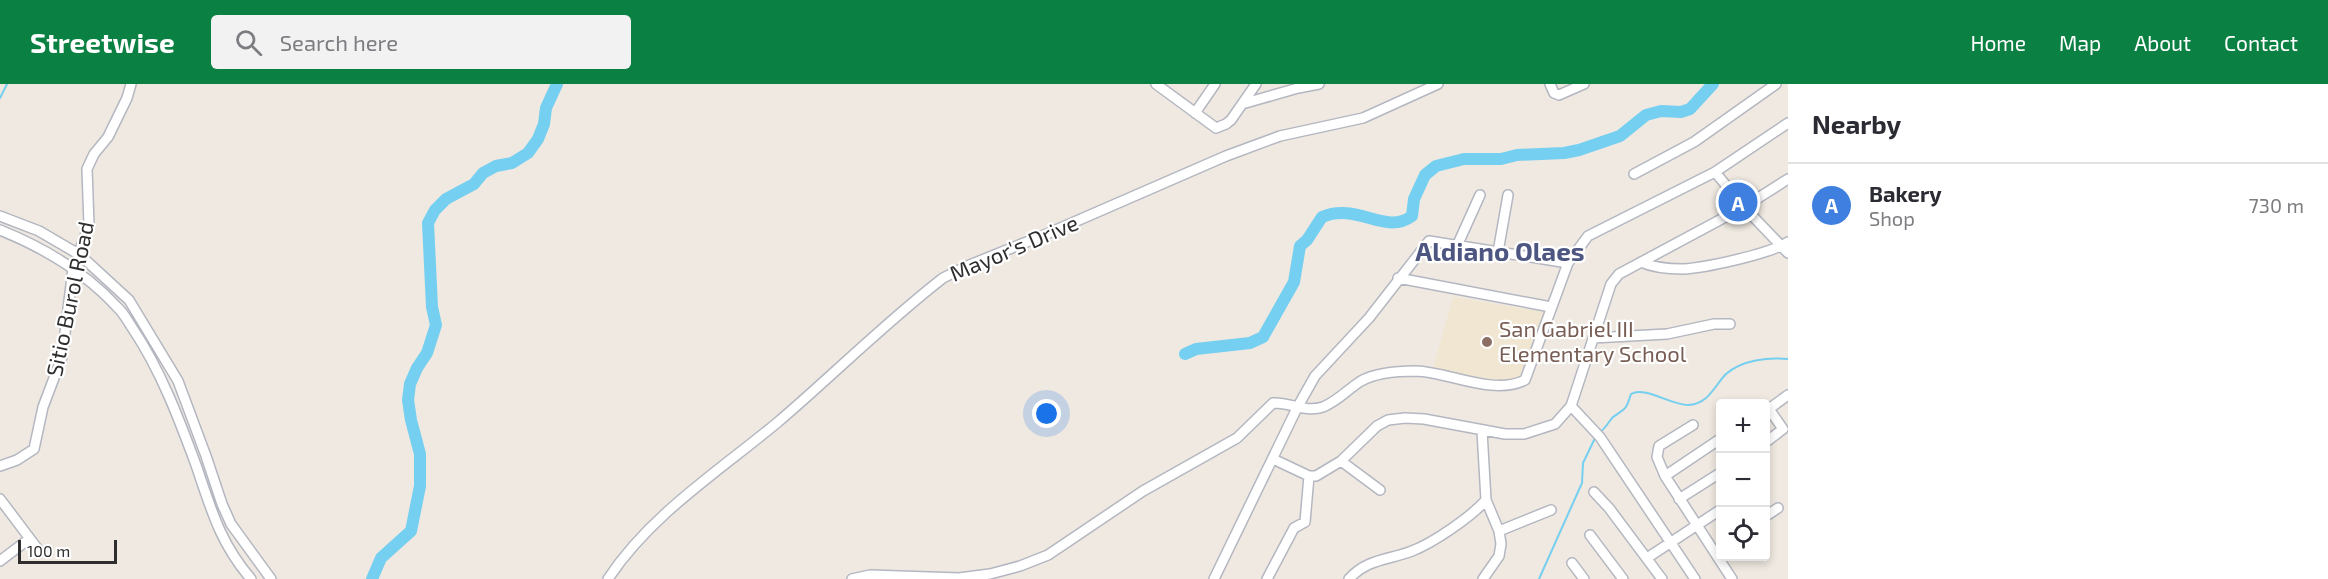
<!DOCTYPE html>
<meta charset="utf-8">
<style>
:root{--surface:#fff;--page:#f2f2f3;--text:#2b2b33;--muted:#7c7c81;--line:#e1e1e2;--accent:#0b8043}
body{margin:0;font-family:"Exo 2",sans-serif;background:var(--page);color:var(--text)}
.controls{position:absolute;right:18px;bottom:18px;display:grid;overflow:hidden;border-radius:6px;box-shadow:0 3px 9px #0003}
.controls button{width:54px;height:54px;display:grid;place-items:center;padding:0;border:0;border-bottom:2px solid var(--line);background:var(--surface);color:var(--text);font:30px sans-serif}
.scale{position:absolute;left:18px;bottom:15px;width:99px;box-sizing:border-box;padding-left:6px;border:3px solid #2e2e2e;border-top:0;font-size:16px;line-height:21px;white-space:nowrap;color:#2e2e2e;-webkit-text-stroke:4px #fff;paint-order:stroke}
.you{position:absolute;left:1047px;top:330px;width:21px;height:21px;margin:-15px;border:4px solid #fff;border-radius:50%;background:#1a73e8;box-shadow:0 0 0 9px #1a73e833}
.badge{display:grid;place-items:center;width:39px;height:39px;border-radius:50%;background:var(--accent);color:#fff;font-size:20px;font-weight:700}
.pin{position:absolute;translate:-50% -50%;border:3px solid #fff;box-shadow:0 2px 6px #0006}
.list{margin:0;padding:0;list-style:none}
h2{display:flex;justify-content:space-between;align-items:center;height:78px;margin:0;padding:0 24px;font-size:26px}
h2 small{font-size:20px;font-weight:400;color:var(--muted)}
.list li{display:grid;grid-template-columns:39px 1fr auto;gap:18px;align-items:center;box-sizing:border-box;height:84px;padding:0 24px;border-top:2px solid var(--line)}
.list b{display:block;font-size:22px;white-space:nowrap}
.list p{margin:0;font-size:20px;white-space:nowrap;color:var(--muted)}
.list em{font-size:20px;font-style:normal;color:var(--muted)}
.icon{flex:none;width:33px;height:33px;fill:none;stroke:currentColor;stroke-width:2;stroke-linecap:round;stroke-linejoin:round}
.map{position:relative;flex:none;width:1788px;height:495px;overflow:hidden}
header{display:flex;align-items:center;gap:36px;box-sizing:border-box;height:84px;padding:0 30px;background:var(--accent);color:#fff}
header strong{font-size:28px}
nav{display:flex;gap:33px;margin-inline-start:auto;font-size:21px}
.search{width:420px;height:54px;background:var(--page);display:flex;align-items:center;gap:15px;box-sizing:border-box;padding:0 21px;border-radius:6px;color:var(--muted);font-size:22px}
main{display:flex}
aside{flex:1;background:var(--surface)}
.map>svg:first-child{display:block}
</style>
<header>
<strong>Streetwise</strong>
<div class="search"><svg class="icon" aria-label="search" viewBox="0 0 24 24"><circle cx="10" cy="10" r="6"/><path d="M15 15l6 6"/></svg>Search here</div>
<nav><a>Home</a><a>Map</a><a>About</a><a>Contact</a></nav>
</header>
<main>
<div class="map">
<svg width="1788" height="495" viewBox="0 0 1788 495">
<rect width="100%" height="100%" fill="#efe9e1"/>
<!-- education -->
<path fill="#f0e6d1" d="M1453,213L1544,228L1521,290L1513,295L1501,296L1432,288Z"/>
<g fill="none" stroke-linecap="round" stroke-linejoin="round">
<!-- stream -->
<path stroke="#75cff0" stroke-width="2" d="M0,14L7,0
M1600,348C1606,344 1609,337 1613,333C1626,324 1626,326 1631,310C1645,302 1671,321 1688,321C1709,320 1714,302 1726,290C1742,276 1768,273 1788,275
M1539,495L1582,399L1583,379L1596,352"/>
<!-- river -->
<path stroke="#75cff0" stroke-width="12" d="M1185,270L1196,265L1250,259L1263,253L1294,198L1300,162L1307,156L1322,133C1358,118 1385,152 1412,132L1414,115L1425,91L1436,82L1464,75H1501L1517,71L1564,69L1579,66L1620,52L1646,31L1661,27L1681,28L1690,25L1713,0
M372,495L381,474L411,447L420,402V370L411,336L408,316L410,300L417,284L427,269L436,241L432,223L428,139L435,126L446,115L474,100L483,89L496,82L512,79L528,69L538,55L544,40L546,24L557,0"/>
<defs>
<path id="minor" d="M1156,0L1216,44L1226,40L1231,36L1256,0
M1550,0L1554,9L1559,11L1584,0
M1242,20L1298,4L1319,0
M1195,29L1215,0
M1715,88L1744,123L1788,169
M1634,90L1694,58L1776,0
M0,132L39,147L80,171L129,216L178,297L206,372L222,420L231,440L271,495
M0,146C42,163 86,189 117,223C124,229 128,238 133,245C161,287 179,335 196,381C211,425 220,459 251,495
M1457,162L1480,111
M1498,168L1508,111
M1641,178C1654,184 1669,185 1683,185C1704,184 1770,170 1788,158
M1398,194L1551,223
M1593,254L1667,250L1714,240H1730
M1571,322L1600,353L1695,495
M1766,327L1788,311
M1482,347L1486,416L1499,447L1501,460L1499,472L1483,495
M1720,355L1665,392L1732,495
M1766,358L1783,345L1769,325
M1273,375L1309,392H1316L1341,377L1377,342L1388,336L1405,334L1424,335L1505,350H1524L1555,340L1571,322L1611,200L1619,190L1744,123L1788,95
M1341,377L1380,406
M0,382L17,376L34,365L43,323L62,273L73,185L89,141L87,85L94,70L108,53L127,14L131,0
M1665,392L1657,373L1659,362L1693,341
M1594,408L1609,424L1662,495
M0,415L40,468
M1679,415L1720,389
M1766,432L1778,424
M1499,447L1551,426
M1590,451L1623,495
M1647,474L1720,426
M0,477L29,455
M1572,479L1584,495
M608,495C650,431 719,387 778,338C833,291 885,239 943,194L967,182L1049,149L1226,72L1280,52L1363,34L1438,0
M852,495L870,491L959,494L990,490L1020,482L1048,471L1143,407L1237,354L1273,319C1290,318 1305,329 1323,323C1338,317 1348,305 1361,297C1377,288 1398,287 1416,287C1449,288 1493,312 1525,296L1568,179L1588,152L1715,88L1788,39
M1214,495L1297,324L1315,292L1369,234L1429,157L1568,179
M1267,495L1294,444L1305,438L1309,392
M1349,495C1366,475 1389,476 1412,467C1433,459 1471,433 1486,416"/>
</defs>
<!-- minor casing -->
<use href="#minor" stroke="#b4b7c1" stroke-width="12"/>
<!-- minor -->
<use href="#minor" stroke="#fff" stroke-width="9"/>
</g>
<!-- markers -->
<circle fill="#8d6e63" stroke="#fff" stroke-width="2" cx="1487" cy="258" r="6"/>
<g text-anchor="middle" stroke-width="4.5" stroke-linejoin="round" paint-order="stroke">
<!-- street labels -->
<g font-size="22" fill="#2e2e2e" stroke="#fff">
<text transform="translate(1014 164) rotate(-23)" y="8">Mayor's Drive</text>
<text transform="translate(70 215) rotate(-78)" y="8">Sitio Burol Road</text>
</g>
<!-- education labels -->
<g font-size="22" fill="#785e54" stroke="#fff" text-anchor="start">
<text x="1499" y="253">San Gabriel III<tspan x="1499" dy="25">Elementary School</tspan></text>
</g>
<!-- quarter labels -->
<g font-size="26" font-weight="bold" fill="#4d5680" stroke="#fff">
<text x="1500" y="177">Aldiano Olaes</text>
</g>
</g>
</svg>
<div class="controls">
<button>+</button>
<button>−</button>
<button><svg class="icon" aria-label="locate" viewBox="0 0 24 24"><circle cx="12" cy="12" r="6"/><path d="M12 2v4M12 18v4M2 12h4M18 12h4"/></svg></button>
</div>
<div class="scale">100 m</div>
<div class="you"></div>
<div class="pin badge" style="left:1738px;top:118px;background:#3f7fe0">A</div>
</div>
<aside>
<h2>Nearby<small></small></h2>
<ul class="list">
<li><span class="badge" style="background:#3f7fe0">A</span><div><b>Bakery</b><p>Shop</p></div><em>730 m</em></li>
</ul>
</aside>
</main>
